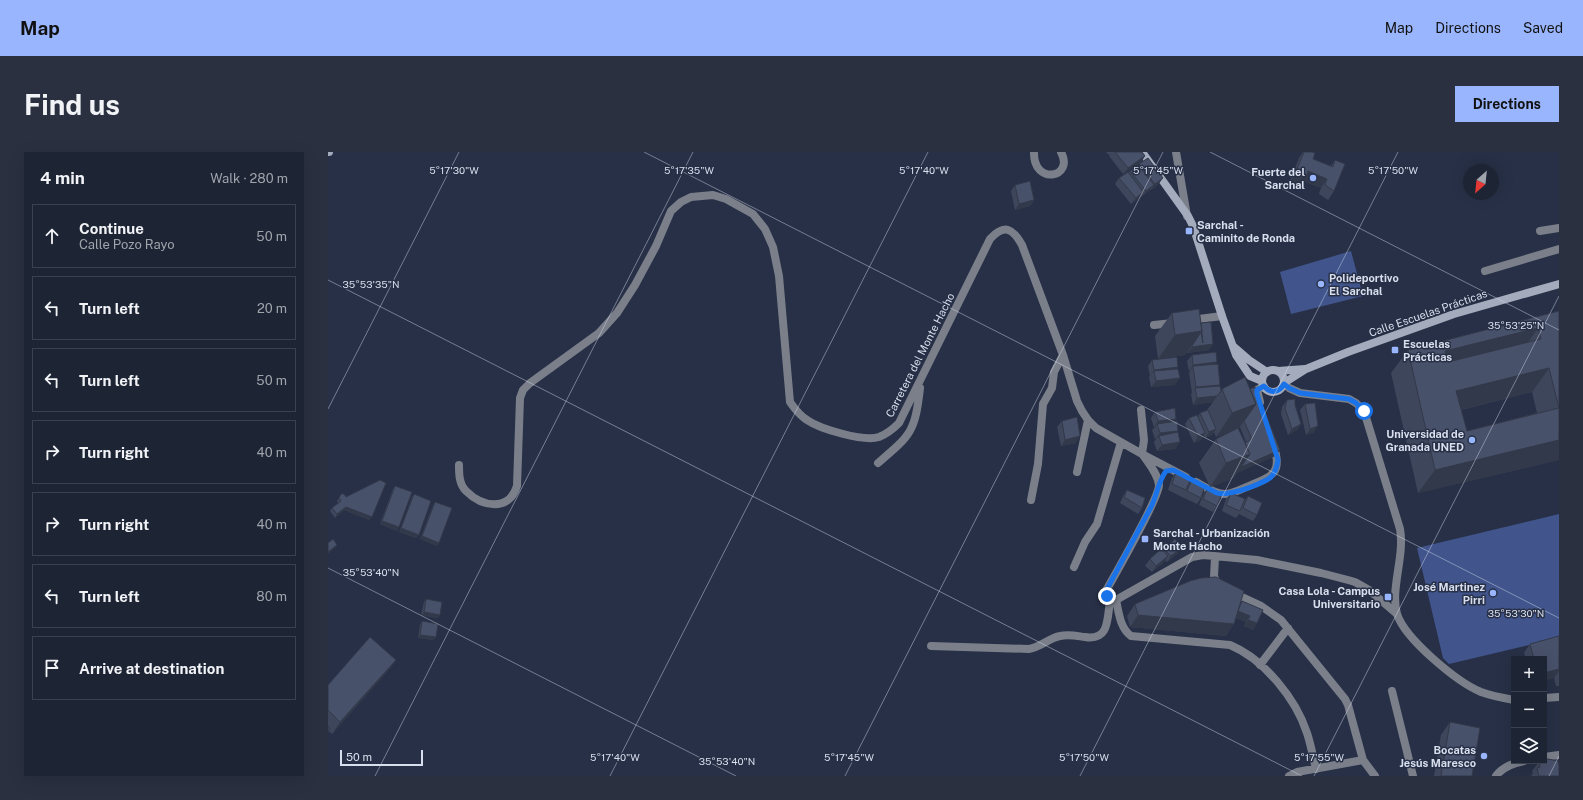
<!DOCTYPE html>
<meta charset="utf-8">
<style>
:root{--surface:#1d2434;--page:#2a3040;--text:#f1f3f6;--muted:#a0a4ac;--line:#3b414f;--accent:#99b5fd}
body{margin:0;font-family:"Public Sans",sans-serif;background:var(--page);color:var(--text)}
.controls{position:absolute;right:12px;bottom:12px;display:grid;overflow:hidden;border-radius:0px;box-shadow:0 4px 16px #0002}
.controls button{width:36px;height:36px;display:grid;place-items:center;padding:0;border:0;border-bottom:1px solid var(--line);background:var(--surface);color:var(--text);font:20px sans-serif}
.compass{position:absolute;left:1135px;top:12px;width:36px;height:36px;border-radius:50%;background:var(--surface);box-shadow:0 4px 16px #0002;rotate:207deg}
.scale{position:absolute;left:12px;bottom:10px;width:83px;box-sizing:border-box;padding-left:4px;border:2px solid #d8deed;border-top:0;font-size:11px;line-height:14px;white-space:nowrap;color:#d8deed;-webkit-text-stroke:3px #273046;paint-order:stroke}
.stop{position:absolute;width:12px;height:12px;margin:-9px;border:3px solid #1a73e8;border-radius:50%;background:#fff}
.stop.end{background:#1a73e8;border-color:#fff;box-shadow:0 1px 4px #0008}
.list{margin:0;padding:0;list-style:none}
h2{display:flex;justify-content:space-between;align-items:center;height:52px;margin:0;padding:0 16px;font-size:17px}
h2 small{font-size:13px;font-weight:400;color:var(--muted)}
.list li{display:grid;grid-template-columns:26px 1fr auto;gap:12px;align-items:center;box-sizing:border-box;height:64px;margin:0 8px 8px;padding:0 8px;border:1px solid var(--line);border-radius:0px}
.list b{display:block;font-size:15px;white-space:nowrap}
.list p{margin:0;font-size:13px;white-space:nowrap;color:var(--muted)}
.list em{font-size:13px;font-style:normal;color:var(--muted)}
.icon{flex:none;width:22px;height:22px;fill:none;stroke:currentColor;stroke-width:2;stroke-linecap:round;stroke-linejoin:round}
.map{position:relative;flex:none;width:1231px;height:624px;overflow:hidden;border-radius:0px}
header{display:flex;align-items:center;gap:24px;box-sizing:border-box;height:56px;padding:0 20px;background:var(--accent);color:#111}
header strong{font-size:19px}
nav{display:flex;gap:22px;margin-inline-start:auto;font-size:14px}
.intro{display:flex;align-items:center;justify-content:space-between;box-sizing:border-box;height:96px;padding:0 24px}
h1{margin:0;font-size:28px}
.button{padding:10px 18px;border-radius:0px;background:var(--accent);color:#111;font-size:14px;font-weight:700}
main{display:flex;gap:24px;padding:0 24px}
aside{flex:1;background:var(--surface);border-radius:0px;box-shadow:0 4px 16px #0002}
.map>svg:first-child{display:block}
</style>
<header>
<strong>Map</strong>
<nav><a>Map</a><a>Directions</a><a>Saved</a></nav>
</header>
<div class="intro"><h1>Find us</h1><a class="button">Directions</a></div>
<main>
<aside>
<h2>4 min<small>Walk · 280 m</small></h2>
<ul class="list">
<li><svg class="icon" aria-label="ahead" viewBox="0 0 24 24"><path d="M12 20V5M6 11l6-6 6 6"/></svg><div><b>Continue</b><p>Calle Pozo Rayo</p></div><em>50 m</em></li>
<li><svg class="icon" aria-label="left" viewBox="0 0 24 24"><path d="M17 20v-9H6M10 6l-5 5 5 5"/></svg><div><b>Turn left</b></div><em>20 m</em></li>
<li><svg class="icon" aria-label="left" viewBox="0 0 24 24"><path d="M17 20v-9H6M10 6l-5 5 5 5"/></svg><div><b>Turn left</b></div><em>50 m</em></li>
<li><svg class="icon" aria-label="right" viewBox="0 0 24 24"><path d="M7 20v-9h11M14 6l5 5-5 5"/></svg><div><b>Turn right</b></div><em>40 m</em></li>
<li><svg class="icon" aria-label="right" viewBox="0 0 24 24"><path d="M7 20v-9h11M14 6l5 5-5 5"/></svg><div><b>Turn right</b></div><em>40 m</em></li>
<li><svg class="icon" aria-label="left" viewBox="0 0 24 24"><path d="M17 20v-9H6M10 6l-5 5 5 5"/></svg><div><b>Turn left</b></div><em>80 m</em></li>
<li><svg class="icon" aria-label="arrive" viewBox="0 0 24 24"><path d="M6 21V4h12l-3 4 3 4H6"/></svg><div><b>Arrive at destination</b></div></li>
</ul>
</aside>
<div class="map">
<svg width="1231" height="624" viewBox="0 0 1231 624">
<rect width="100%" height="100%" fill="#273046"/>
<!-- green -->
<path fill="#41558c" d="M1023,99L1035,144L963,162L952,120Z
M1231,362V486L1121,512L1115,506L1089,396Z"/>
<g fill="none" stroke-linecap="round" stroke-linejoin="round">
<!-- minor -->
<path stroke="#7a7f8a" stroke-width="8" d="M706,0C705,34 747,26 733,0
M848,0L859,64
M1212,79L1231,76
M1157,119L1231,97
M863,168L894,164
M826,173L845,171
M956,232L961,236L972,241L1021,247L1028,251L1036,259L1072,377C1077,404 1062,437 1069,462C1077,487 1129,530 1153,540C1164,544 1175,546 1186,548
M932,250L929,238L936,234
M813,258L816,288L814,302
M550,311C583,283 587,280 592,236
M131,313C131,322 131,332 138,339C154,355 181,360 189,334L192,246L195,238L202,231L271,181L289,161L307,133L328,94L343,59L353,50L363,45L385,43L398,47L425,62L437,77L445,95L451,124L462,250C467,257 471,263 479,268C492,277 536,290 551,285C559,282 565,277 571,271L662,87C677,71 685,77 694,93L735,203L749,249L754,259L760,268L768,276L814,302L858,325
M749,320L760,268
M868,330C877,335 887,342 897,342C905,342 913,337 921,334C946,324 955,320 945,292
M703,348L710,312L715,252L724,236L726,220L735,203
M887,405L886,425L891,434
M746,415L757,390L769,372L793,290
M905,441L933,454L953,468L1017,547L1020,553L1035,608L1047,624
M788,448C791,461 792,476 803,484L902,493C936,507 968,547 979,581C983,593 985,605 988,617
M782,449L788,448L864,405L875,403L929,408L993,421L1020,428L1027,430L1041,438L1069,462
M782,449L779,443V437C788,421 831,346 831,333C830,322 821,312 815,303
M603,494L701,497C713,495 721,486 732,484C741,482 749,484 757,485C782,489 779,466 782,449
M932,513L960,476
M1064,539L1085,624
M1216,546L1231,545
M1216,605L1231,603
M961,624L969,620L1035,608
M1168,624C1174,615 1186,611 1196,609"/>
<!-- secondary -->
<path stroke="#a3abbd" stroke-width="8" d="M0,0H1
M814,0L860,64L865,74L894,164L908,203L922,224L934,229
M906,195L921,208L939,220
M934 229a11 11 0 1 1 22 0a11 11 0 1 1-22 0Z
M950,219L977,217
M956,231L978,217L1020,200L1126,162L1231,132"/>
</g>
<!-- wall -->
<path fill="#3e465b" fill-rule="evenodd" d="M778,0H814L817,4L813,10L795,22L781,4L783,2L781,3Z
M975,0H984L985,7L1003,14L1007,8L1006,39L1000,48L991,42L993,36L975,29L971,35L960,34L971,6Z
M820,6L830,33L823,38H822L821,39L813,45V44L811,46L803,52L787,32L791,26L800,20L802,19Z
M687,33L706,48L702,54L687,58L683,39Z
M1231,159V308L1090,341L1063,221L1080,198ZM1204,240L1209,261L1139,279L1133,258Z
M844,161L873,171L885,192L881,198L859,201V200L857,203L830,207L827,184Z
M864,203L888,212L893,239L894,237L947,304L909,321L906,326L882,335L871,311L888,287L906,278L888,285L886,280L884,283L877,286L876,283L873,288L866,291L857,272L861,266L870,265L872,261L879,258L885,250L865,253L863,242L864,241L861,221L862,219H861L859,209ZM912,275L918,290L917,291L910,277Z
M824,208L850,215L849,217L847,233L823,235L821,225L822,224L820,214Z
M959,248L967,253L973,272L969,278L960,283L953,262L954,255Z
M977,252L986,280L978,283L972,258Z
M827,260L846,269L848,281L852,290L847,297L829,299L826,290L828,287H827L824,278L827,275H826L823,266Z
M734,269L748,291L733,294L729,275Z
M848,320L861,331L864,327L873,346L869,352L854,345L856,342L854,345L840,338L844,326Z
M67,334L69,379L52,372L65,337Z
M880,335L889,354L885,360L871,353L876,341Z
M799,338L814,356L810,362L792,351L795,344Z
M903,341L916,349L920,344L929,363L925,369L911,362L908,366L894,359L898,347Z
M13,342L18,345L44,365L41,368L16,358L7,366L2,359L4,356L10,351L9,349Z
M86,342L91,383L88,386L71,380L84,345Z
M107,350L111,391L109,394L92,387L105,353Z
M836,397L850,401L839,410L837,408L835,411L824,420L817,414L822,407L835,399Z
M98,447L112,463L109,466L93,463L96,450Z
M914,449L929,471L925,478L916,474L918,470L908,466L898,484L802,475L799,464L807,452L912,451Z
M94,469L106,488L90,486L92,473Z
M1231,484V534H1228L1226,526L1216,507H1198L1196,501L1202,492Z
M68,508L59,520L4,582L1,579L0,580V533Z
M1122,570L1144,624H1106L1113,583Z
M1211,610L1231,624H1203L1205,621L1204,619Z"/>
<!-- shaded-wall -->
<path fill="#32394a" d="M817,4L813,10L795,22L800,16Z
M980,19L999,27L993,36L975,29L971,35L960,34L966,24Z
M835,26L830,33L823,38L827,32Z
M826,33L821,39L813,45L818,39Z
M815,40L811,46L803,52L808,46Z
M706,48L702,54L687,58L691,52Z
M1210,176L1194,199L1101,222L1117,199Z
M874,179L857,203L830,207L847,183Z
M885,192L881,198L859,201L864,195Z
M889,210L885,216L865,214L862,219H861L865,213Z
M850,215L846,221L826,219L822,224L826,218Z
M1221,216L1204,240L1111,263L1128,239Z
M852,226L847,233L823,235L828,229Z
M892,233L888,239L867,236L868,235Z
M889,244L885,250L865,253L869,246Z
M928,252L911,276L888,285L904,261Z
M848,267L844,273L829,272L827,275H826L830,269Z
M973,272L969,278L960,283L964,277Z
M990,274L986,280L978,283L982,277Z
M888,277L884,283L877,286L881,280Z
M850,279L845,285L831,284L828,287H827L832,281Z
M877,281L873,288L866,291L870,284Z
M752,284L748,291L733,294L737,288Z
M1231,288V308L1090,341L1107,318Z
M852,290L847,297L829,299L834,293Z
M952,298L947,304L909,321L906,326L882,335L898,311L922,302Z
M18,355L44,365L41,368L16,358L7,366L9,362Z
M54,369L71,375L69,379L52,372Z
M73,376L91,383L88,386L71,380Z
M94,384L111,391L109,394L92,387Z
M9,393L7,396L0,402V400Z
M854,395L850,401L839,410L843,404Z
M840,404L835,411L824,420L828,414Z
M910,459L922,464L918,470L905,465Z
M96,460L112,463L109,466L93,463Z
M810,463L906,472L898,484L802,475Z
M920,468L929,471L925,478L916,474Z
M92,483L108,485L106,488L90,486Z
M68,508L59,520L4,582L12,570Z
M1231,517V519L1226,526L1216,529V521Z"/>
<!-- building -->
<path fill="#48516a" stroke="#32394a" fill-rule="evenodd" d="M787,0H814L817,4L800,16Z
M976,0H984L987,1L985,7L1005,15L1007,8L1017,12L1006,39L997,33L999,27L980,19L978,25L966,24Z
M820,6L835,26L827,32L811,12Z
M810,13L826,33L818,39L802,19Z
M800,20L815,40L808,46L791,26Z
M702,29L706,48L691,52L687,33Z
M871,157L874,179L847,183L844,161Z
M1231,159V288L1107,318L1080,198ZM1210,176L1213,187L1120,210L1117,199ZM1221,216L1231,256L1139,279L1128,239Z
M883,170L885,192L864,195V194L873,180L875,191L873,171Z
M888,200L889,210L865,213L864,203Z
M849,205L850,215L826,218L824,208Z
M890,212L892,233L868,235L865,214Z
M850,217L852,226L828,229L826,219Z
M917,225L928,252L904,261L894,237Z
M892,234L893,239L889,244L869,246L867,236Z
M927,235L952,298L913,315L922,302L917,291L924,287L916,269L928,252L922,237Z
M967,247V253L973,272L964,277L957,256L959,248Z
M987,251L990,274L982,277L977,252Z
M847,256L848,267L830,269L827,260Z
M880,258L888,277L881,280L872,261Z
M869,263L877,281L870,284L861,266Z
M749,265L752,284L737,288L734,269Z
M849,269L850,279L832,281L829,272Z
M910,276L922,302L898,311L888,287Z
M850,280L852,290L834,293L831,284Z
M848,320L863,326L858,338L844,332Z
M864,327L877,334L873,346L859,339Z
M52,328L58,331L44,365L18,355L9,362L4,356L13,349L11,346L13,342H16L18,345Z
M67,334L84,340L71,375L54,369Z
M880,335L894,342L889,354L875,347Z
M799,338L817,346L814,356L796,345Z
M903,341L917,347L912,359L898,353Z
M86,342L103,349L91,383L73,376Z
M920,344L934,351L929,363L915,356Z
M107,350L124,356L111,391L94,384Z
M5,387L9,393L0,400V391Z
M847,387L854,395L843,404L836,397Z
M833,397L840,404L828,414L822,407Z
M888,425L916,439L906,472L810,463L807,452L862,429L873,426Z
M98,447L114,450L112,463L96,460Z
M914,449L935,458L929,471L920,468L922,464L910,459Z
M94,469L110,472L108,485L92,483Z
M1231,484V517L1216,521V507H1206L1202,492Z
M42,485L68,508L12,570L0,558V533Z
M1122,570L1152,576L1144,624H1113Z
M0,574L2,577L0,579Z
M1220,607L1230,609L1231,613V624H1211L1209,616L1212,615L1211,610L1216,609V608Z"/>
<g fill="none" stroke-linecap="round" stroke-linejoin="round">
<!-- route -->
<path stroke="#1a73e8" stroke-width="5" d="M779,444V437L823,355C829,343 830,330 838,319L845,318L889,341C893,342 897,342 901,341C911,340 936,331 943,325C948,320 949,314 950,308L929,242V238L936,234C942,242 951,241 956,232L961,236L972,241L1021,247L1028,251L1036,259"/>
</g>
<!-- ticks -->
<path fill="none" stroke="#d8deed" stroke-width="1" stroke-opacity="0.45" d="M316,0L1231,466M882,0L1231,178M0,128L974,624M0,257L131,0M0,416L408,624M47,624L365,0M282,624L600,0M517,624L835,0M752,624L1070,0M986,624L1231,144M1221,624L1231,604"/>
<!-- markers -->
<g fill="#99b5fd" stroke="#273046" stroke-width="1.5">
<circle cx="985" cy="26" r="4"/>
<rect x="857" y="75" width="8" height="8" rx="2"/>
<circle cx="993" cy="132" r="4"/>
<rect x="1063" y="194" width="8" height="8" rx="2"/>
<circle cx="1144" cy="288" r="4"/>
<rect x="813" y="383" width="8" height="8" rx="2"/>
<circle cx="1165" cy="441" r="4"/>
<rect x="1056" y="441" width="8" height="8" rx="2"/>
<circle cx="1156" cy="604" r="4"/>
</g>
<g text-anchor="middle" stroke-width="3" stroke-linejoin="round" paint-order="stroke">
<!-- poi labels -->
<g font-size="11" font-weight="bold" fill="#d8deed" stroke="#273046" text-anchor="end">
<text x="977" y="24">Fuerte del<tspan x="977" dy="13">Sarchal</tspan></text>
<text x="869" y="77" text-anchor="start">Sarchal -<tspan x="869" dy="13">Caminito de Ronda</tspan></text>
<text x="1001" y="130" text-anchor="start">Polideportivo<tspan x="1001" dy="13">El Sarchal</tspan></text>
<text x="1075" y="196" text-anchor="start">Escuelas<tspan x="1075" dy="13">Prácticas</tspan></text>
<text x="1136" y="286">Universidad de<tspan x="1136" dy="13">Granada UNED</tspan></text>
<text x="825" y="385" text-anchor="start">Sarchal - Urbanización<tspan x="825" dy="13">Monte Hacho</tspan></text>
<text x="1157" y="439">José Martinez<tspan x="1157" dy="13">Pirri</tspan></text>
<text x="1052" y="443">Casa Lola - Campus<tspan x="1052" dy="13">Universitario</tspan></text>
<text x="1148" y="602">Bocatas<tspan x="1148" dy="13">Jesús Maresco</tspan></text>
</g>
<!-- street labels -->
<g font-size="11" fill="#d8deed" stroke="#273046">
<text transform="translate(1100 161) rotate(-19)" y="4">Calle Escuelas Prácticas</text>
<text transform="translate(592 203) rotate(-63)" y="4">Carretera del Monte Hacho</text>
</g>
</g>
<g font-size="10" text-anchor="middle" fill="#d8deed" stroke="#273046" stroke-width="3" stroke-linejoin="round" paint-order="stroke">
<text x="126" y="22">5°17'30"W</text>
<text x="361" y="22">5°17'35"W</text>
<text x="596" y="22">5°17'40"W</text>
<text x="830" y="22">5°17'45"W</text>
<text x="1065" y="22">5°17'50"W</text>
<text x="43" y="136">35°53'35"N</text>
<text x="1188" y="177">35°53'25"N</text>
<text x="43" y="424">35°53'40"N</text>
<text x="1188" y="465">35°53'30"N</text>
<text x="287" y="609">5°17'40"W</text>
<text x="521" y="609">5°17'45"W</text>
<text x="756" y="609">5°17'50"W</text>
<text x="991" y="609">5°17'55"W</text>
<text x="399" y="613">35°53'40"N</text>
</g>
</svg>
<div class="controls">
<button>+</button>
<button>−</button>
<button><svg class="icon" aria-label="layers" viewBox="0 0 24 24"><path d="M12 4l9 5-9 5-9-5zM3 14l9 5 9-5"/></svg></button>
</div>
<svg class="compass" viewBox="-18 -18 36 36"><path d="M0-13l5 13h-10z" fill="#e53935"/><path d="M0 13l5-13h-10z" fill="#a0a4ac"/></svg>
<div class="scale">50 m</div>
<div class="stop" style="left:1036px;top:259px"></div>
<div class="stop end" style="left:779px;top:444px"></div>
</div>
</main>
